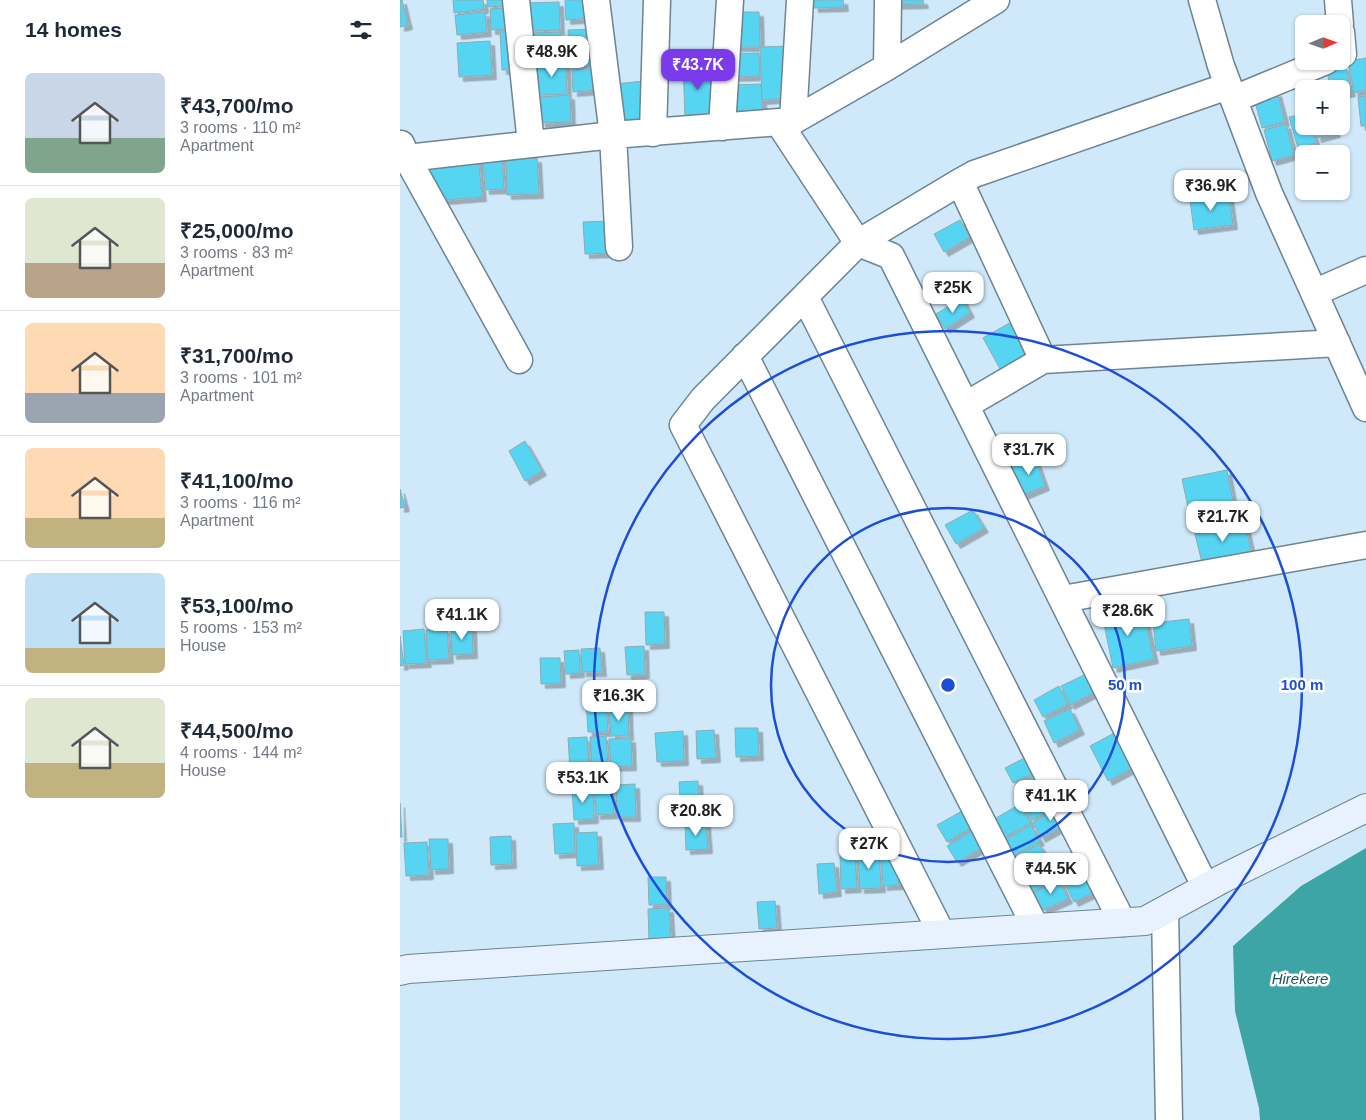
<!DOCTYPE html>
<meta charset="utf-8">
<style>
:root{--surface:#fff;--page:#f6f6f7;--text:#1f2937;--muted:#747a83;--line:#e0e1e3;--accent:#7c3aed}
body{margin:0;font-family:Helvetica,sans-serif;background:var(--page);color:var(--text);height:100vh;display:flex;flex-direction:column;font-size:19px;white-space:nowrap}
*{box-sizing:border-box;margin:0}
p{font-size:16px;color:var(--muted)}
.icon{flex:none;width:28px;height:28px;fill:none;stroke:currentColor;stroke-width:2;stroke-linecap:round;stroke-linejoin:round}
.map{position:relative;flex:1;overflow:hidden}
.panel{display:flex;flex-direction:column;background:var(--surface);width:400px}
.panel>*{flex:none}
.needle{width:32px;rotate:88deg}
.tools{position:absolute;left:895px;top:15px;display:grid;gap:10px}
.tools a{display:grid;place-items:center;width:55px;height:55px;border-radius:8px;background:var(--surface);box-shadow:0 1px 4px #0004;font-size:25px}
.price{position:absolute;translate:-50% -42px;padding:0 11px;border-radius:10px;background:#fff;color:#222;font-size:16px;line-height:32px;filter:drop-shadow(0 1px 2px #0008)}
.price::after{content:'';position:absolute;left:50%;top:30px;width:15px;height:11px;margin-left:-8px;background:inherit;clip-path:polygon(0 0,100% 0,50% 100%)}
.price.on{background:var(--accent);color:#fff}
ul{padding:0;list-style:none}
li{display:flex;align-items:center;gap:15px;height:125px;padding:0 25px}
li+li{border-top:1px solid var(--line)}
li span{display:grid;place-items:center;flex:none;width:140px;height:100px;border-radius:8px;color:#555}
li>.icon{margin-inline-start:auto}
span .icon{width:60px;height:60px;fill:#fffc;stroke-width:1}
li b{font-size:21px}
h2{display:flex;justify-content:space-between;align-items:center;height:60px;padding:0 25px;font-size:21px}
main{display:flex;flex:1;min-height:0}
.map>svg:first-child{display:block}
.water{fill:#3ea5a6}
.building{fill:#57d5f2;stroke:#8cabb4;filter:url(#shadow)}
.lines{fill:none;stroke-linecap:round;stroke-linejoin:round}
.street-casing{stroke:#6c8493;stroke-width:29}
.secondary-casing{stroke:#6c8493;stroke-width:30}
.street{stroke:#fff;stroke-width:26}
.secondary{stroke:#e8f1fe;stroke-width:28}
.ring{fill:none;stroke:#1d4ed8;stroke-width:2.5}
.labels{text-anchor:middle;dominant-baseline:central;stroke-width:5;stroke-linejoin:round;paint-order:stroke}
.water-label{font-size:15px;font-style:italic;fill:#1c5656;stroke:#fff}
.centre{fill:#1d4ed8;stroke:#fff;stroke-width:2.5}
.ring-label{font-size:15px;text-anchor:middle;font-weight:bold;fill:#1d4ed8;stroke:#fff;stroke-width:5;stroke-linejoin:round;paint-order:stroke}
</style>
<main>
<section class="panel">
<h2>14 homes<svg class="icon" aria-label="filters" viewBox="0 0 24 24"><path d="M4 7h16M4 17h16"/><circle cx="9" cy="7" r="2"/><circle cx="15" cy="17" r="2"/></svg></h2>
<ul>
<li><span style="background:linear-gradient(#c9d6e8 65%,#7fa58c 0)"><svg class="icon" aria-label="home" viewBox="0 0 24 24"><path d="M3 11l9-7 9 7M6 9v11h12V9"/></svg></span><div><b>₹43,700/mo</b><p>3 rooms · 110 m²</p><p>Apartment</p></div></li>
<li><span style="background:linear-gradient(#dfe7d0 65%,#b9a48a 0)"><svg class="icon" aria-label="home" viewBox="0 0 24 24"><path d="M3 11l9-7 9 7M6 9v11h12V9"/></svg></span><div><b>₹25,000/mo</b><p>3 rooms · 83 m²</p><p>Apartment</p></div></li>
<li><span style="background:linear-gradient(#ffd9b3 70%,#9aa5b1 0)"><svg class="icon" aria-label="home" viewBox="0 0 24 24"><path d="M3 11l9-7 9 7M6 9v11h12V9"/></svg></span><div><b>₹31,700/mo</b><p>3 rooms · 101 m²</p><p>Apartment</p></div></li>
<li><span style="background:linear-gradient(#ffd9b3 70%,#c2b280 0)"><svg class="icon" aria-label="home" viewBox="0 0 24 24"><path d="M3 11l9-7 9 7M6 9v11h12V9"/></svg></span><div><b>₹41,100/mo</b><p>3 rooms · 116 m²</p><p>Apartment</p></div></li>
<li><span style="background:linear-gradient(#bfe0f5 75%,#c2b280 0)"><svg class="icon" aria-label="home" viewBox="0 0 24 24"><path d="M3 11l9-7 9 7M6 9v11h12V9"/></svg></span><div><b>₹53,100/mo</b><p>5 rooms · 153 m²</p><p>House</p></div></li>
<li><span style="background:linear-gradient(#dfe7d0 65%,#c2b280 0)"><svg class="icon" aria-label="home" viewBox="0 0 24 24"><path d="M3 11l9-7 9 7M6 9v11h12V9"/></svg></span><div><b>₹44,500/mo</b><p>4 rooms · 144 m²</p><p>House</p></div></li>
</ul>
</section>
<div class="map">
<svg width="966" height="1120" viewBox="0 0 966 1120">
<defs>
<filter id="shadow"><feDropShadow dx="4.5" dy="4.5" stdDeviation="0" flood-color="#0004"/></filter>
</defs>
<rect width="100%" height="100%" fill="#cfe9fa"/>
<path class="water" d="M966,848V1120H860L859,1108L835,1011L833,946L901,886Z"/>
<path class="building" d="M0,0H2L8,25L0,27Z
M53,0H83L84,9L54,13Z
M87,0H114L115,5L88,7Z
M165,0H190L192,18L166,20Z
M413,0H443L444,7L414,8Z
M485,0H523L524,4L485,5Z
M159,2L160,30L129,31L128,3Z
M118,7L119,28L91,30L90,9Z
M85,12L87,32L57,35L55,15Z
M333,12H359L360,47H333Z
M195,29L197,65L170,66L168,30Z
M119,31L121,69L102,70L100,32Z
M161,32L162,55L135,56L134,33Z
M90,41L92,75L59,77L57,43Z
M390,46V98L362,100L360,47Z
M359,53L360,76L333,77L332,54Z
M966,58V90L954,93L948,61Z
M166,61L167,94L137,95L136,62Z
M311,63L314,117L285,118L283,64Z
M946,66L951,92L941,94V89H930L927,70Z
M172,69H196L197,90L173,92Z
M244,81L247,121L216,123L214,84Z
M361,84L363,118L333,120L331,85Z
M877,92L885,122L862,128L854,98Z
M170,95L171,122L141,123L140,97Z
M966,96V126H961L958,97Z
M904,114V126H911L916,143L898,148L889,117Z
M886,124L894,155L872,161L864,130Z
M914,126H934L936,133L917,138Z
M78,156L82,197L32,201L29,160Z
M102,156L104,189L85,190L83,157Z
M137,158L139,194L107,195L106,159Z
M829,195L833,225L794,230L790,200Z
M560,220L570,237L544,252L534,234Z
M209,221L210,253L185,254L183,222Z
M562,298L570,313L545,329L536,314Z
M613,321L634,359L604,376L583,338Z
M125,441L142,471L125,481L109,451Z
M635,458L645,486L623,495L612,467Z
M827,470L836,517L792,526L782,479Z
M0,489L5,507L0,508Z
M573,510L584,528L556,544L545,525Z
M844,519L852,555L803,567L794,530Z
M742,606L754,659L713,668L702,614Z
M245,612H264L265,644L246,645Z
M789,619L792,646L756,651L753,623Z
M72,627L73,654L52,655L51,628Z
M24,629L27,663L5,664L3,631Z
M47,629L49,659L28,660L26,630Z
M0,636L4,665L0,666Z
M244,646L245,674L227,675L225,647Z
M200,648L202,672H182L181,649Z
M179,650L180,673L166,674L164,651Z
M140,658H160L161,683L141,684Z
M686,674L695,692L670,705L661,686Z
M659,686L668,704L643,717L634,700Z
M206,698L208,732H188L186,699Z
M228,707L229,736H211L209,709Z
M670,709L680,730L654,743L644,721Z
M335,728H358L359,756L336,757Z
M314,730L316,758L297,759L296,731Z
M283,731L284,761L257,762L255,733Z
M718,731L736,766L708,781L690,746Z
M206,736L208,767L192,769L190,737Z
M187,737L189,769L170,770L168,738Z
M231,738L232,766L211,767L209,739Z
M634,753L642,769L613,783L605,768Z
M643,771L651,787L623,801L615,786Z
M298,781L300,815L281,816L279,782Z
M235,784L236,817H217L216,785Z
M212,787L214,814L196,815L195,788Z
M652,787L661,804L632,820L623,803Z
M172,789H193L194,819L174,820Z
M0,803L2,837H0Z
M620,804L631,823L601,839L591,821Z
M662,807L670,822L641,838L633,822Z
M562,811L572,827L547,842L537,825Z
M174,823L175,853L155,854L153,824Z
M306,823L308,849L286,850L285,824Z
M631,825L640,841L612,857L603,841Z
M572,831L581,848L557,862L547,846Z
M197,832L199,865L177,866L176,833Z
M111,836L112,864L91,865L90,837Z
M29,839H48L49,869L31,870Z
M27,842L29,875L6,876L4,843Z
M639,844L648,860L622,874L613,858Z
M497,851L499,885L483,886L481,852Z
M479,852L481,888L460,889L458,853Z
M455,854L457,888L441,889L440,855Z
M650,862L658,879L633,892L624,875Z
M434,863L437,892L419,894L417,864Z
M690,867L701,889L674,902L663,880Z
M248,877H266L267,905H249Z
M660,881L668,899L643,910L634,892Z
M375,901L377,928L359,929L357,902Z
M269,908L271,940L249,941L248,909Z"/>
<g class="lines">
<g class="street-casing">
<path id="street" d="M116,0L131,144
M196,0L213,135L219,247
M802,0L821,66L869,193L966,408
M938,0L940,24
M941,32L943,54L941,55
M487,67L488,0
M834,99L926,61
M393,121L400,0
M379,123L458,243L491,256L806,888
M322,127L330,0
M253,133L257,0
M1,144L7,158L119,360
M7,158L213,135L393,121L487,67L596,0
M560,182L643,360
M914,293L966,270
M405,297L723,923
M345,356L636,928
M566,405L643,360L937,343
M663,599L966,545
M765,910L769,1120
M542,934L283,425L303,399L458,243L560,182L574,174L828,86"/>
</g>
<g class="secondary-casing">
<path id="secondary" d="M0,971L8,969L745,921L822,879L966,808"/>
</g>
<use href="#street" class="street"/>
<use href="#secondary" class="secondary"/>
</g>
<g class="ring">
<circle cx="548" cy="685" r="177"/>
<circle cx="548" cy="685" r="354"/>
</g>
<g class="labels">
<g class="water-label">
<text x="900" y="978">Hirekere</text>
</g>
</g>
<circle cx="548" cy="685" r="8" class="centre"/>
<g class="ring-label">
<text x="725" y="690">50 m</text>
<text x="902" y="690">100 m</text>
</g>
</svg>
<div class="tools">
<a><svg class="needle" viewBox="-14 -14 28 28"><path d="M0-13l5 13h-10z" fill="#e53935"/><path d="M0 13l5-13h-10z" fill="#747a83"/></svg></a>
<a>+</a>
<a>−</a>
</div>
<b class="price" style="left:152px;top:78px">₹48.9K</b>
<b class="price on" style="left:298px;top:91px">₹43.7K</b>
<b class="price" style="left:811px;top:212px">₹36.9K</b>
<b class="price" style="left:553px;top:314px">₹25K</b>
<b class="price" style="left:629px;top:476px">₹31.7K</b>
<b class="price" style="left:823px;top:543px">₹21.7K</b>
<b class="price" style="left:728px;top:637px">₹28.6K</b>
<b class="price" style="left:62px;top:641px">₹41.1K</b>
<b class="price" style="left:219px;top:722px">₹16.3K</b>
<b class="price" style="left:183px;top:804px">₹53.1K</b>
<b class="price" style="left:651px;top:822px">₹41.1K</b>
<b class="price" style="left:296px;top:837px">₹20.8K</b>
<b class="price" style="left:469px;top:870px">₹27K</b>
<b class="price" style="left:651px;top:895px">₹44.5K</b>
</div>
</main>
